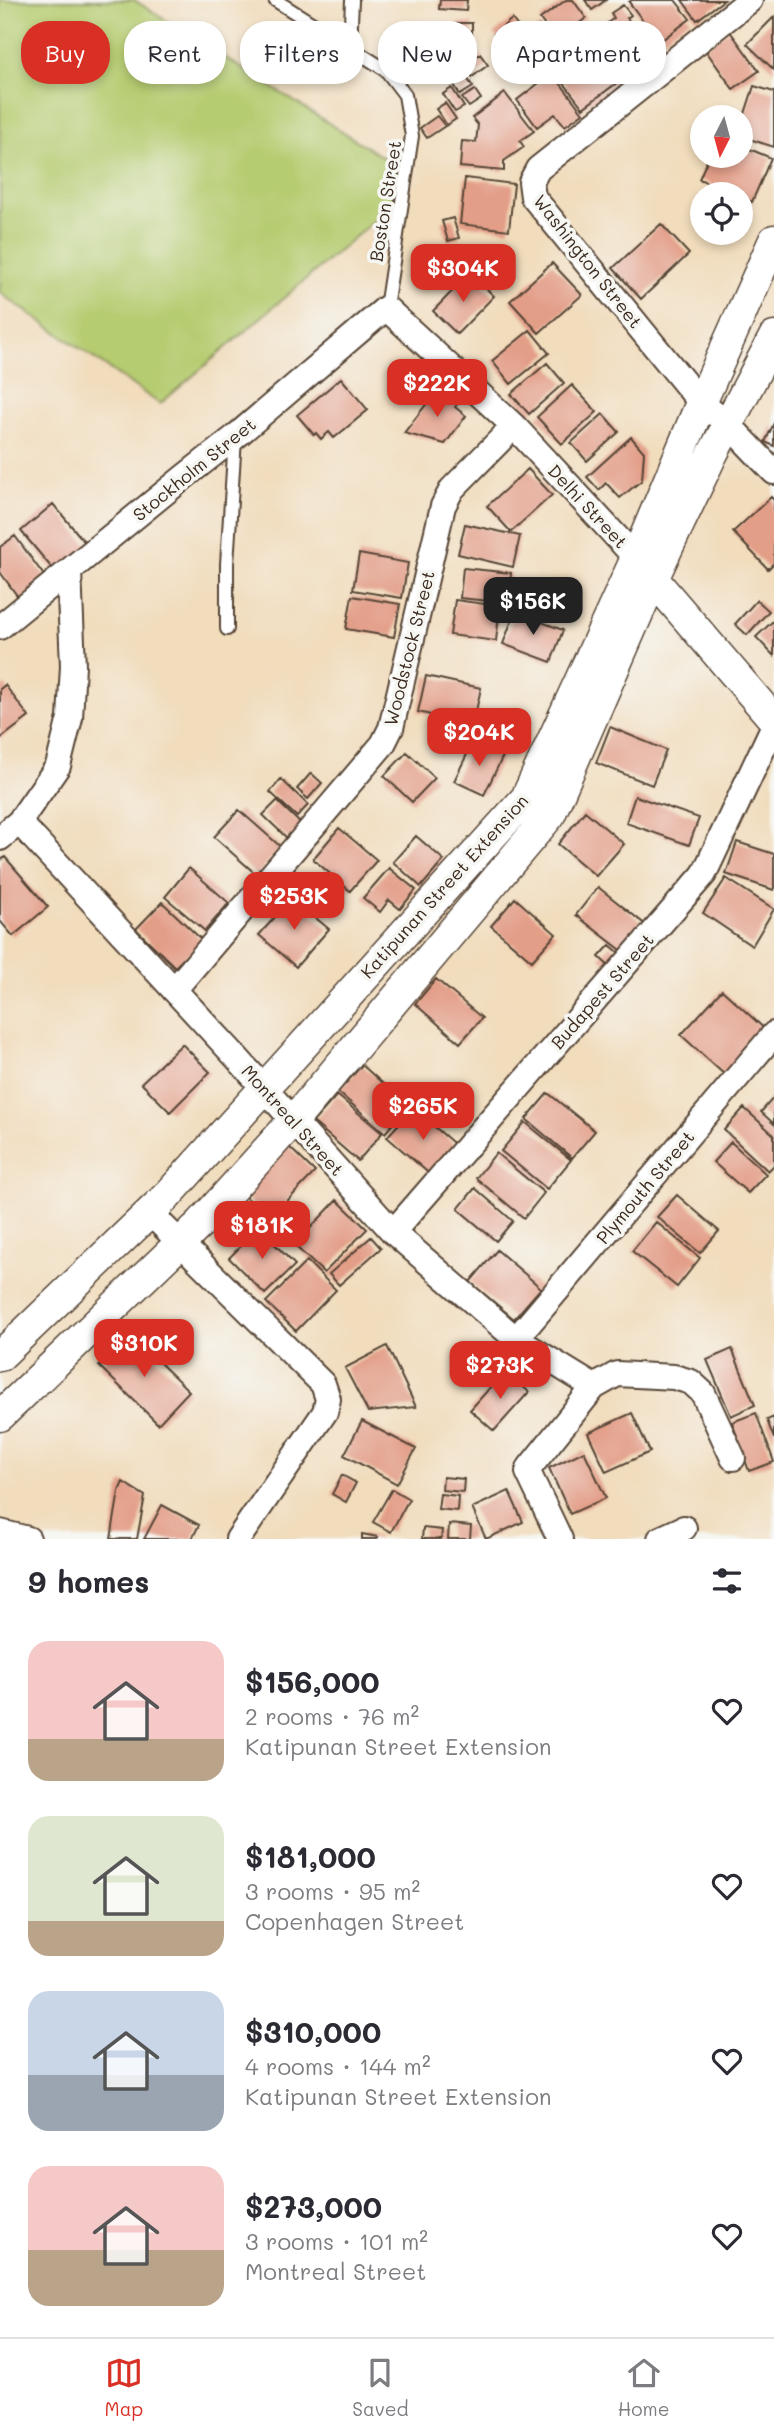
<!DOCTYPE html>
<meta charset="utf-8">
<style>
:root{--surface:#fff;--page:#f2f2f3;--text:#2b2b33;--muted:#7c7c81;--line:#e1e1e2;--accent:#d93025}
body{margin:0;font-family:Mali,sans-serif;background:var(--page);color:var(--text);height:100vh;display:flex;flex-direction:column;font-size:26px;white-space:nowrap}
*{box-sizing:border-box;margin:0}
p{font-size:23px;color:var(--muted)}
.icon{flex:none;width:38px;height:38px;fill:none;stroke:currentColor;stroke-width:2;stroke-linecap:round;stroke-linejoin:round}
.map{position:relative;height:1539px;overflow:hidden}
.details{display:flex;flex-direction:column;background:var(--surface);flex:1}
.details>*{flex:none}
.hud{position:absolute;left:21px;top:21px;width:733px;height:63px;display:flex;gap:14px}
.needle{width:46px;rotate:186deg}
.controls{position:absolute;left:690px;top:105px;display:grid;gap:14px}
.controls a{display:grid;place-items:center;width:63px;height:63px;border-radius:50%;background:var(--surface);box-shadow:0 4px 10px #0003;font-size:35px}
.price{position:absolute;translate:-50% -60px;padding:0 16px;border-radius:14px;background:var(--accent);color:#fff;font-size:23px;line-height:46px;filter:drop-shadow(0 2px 4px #0008)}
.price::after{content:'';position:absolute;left:50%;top:42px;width:21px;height:16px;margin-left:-10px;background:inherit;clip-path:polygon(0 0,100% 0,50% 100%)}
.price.on{background:#222;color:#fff}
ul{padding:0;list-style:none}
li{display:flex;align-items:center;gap:21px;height:175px;padding:0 28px}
li span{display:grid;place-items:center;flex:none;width:196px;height:140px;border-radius:21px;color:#555}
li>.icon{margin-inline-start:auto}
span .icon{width:84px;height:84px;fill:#fffc;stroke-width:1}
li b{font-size:30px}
h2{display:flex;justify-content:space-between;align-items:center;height:84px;padding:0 28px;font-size:30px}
.tag{padding:0 24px;border-radius:28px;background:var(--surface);box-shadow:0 4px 10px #0003;font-size:24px;line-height:63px}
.tag.on{background:var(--accent);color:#fff}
.dock{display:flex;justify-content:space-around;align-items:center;height:98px;border-top:2px solid var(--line);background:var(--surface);font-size:19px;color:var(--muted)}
.dock a{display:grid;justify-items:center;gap:4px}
.dock .on{color:var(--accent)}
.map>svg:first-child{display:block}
.green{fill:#b6cc71;stroke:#787b48;stroke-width:2}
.building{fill:#e39e88}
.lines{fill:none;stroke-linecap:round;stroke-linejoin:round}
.service-casing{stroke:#564536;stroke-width:16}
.minor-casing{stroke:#564536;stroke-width:28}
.tertiary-casing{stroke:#564536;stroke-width:33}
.service{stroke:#fff;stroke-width:12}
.minor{stroke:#fff;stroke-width:24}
.tertiary{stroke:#fff;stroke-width:30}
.labels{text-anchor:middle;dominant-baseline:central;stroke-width:7;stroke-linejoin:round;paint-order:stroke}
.street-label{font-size:18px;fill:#3b2a1e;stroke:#f6f6f2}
</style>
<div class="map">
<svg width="774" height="1539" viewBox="0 0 774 1539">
<rect width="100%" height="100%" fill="#f6f6f2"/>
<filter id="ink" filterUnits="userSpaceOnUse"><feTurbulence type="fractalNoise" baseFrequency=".0143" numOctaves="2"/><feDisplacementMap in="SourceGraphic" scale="14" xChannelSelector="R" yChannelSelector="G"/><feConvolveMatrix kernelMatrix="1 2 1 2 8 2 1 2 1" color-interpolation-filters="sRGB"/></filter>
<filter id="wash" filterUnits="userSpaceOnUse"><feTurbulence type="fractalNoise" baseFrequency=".00686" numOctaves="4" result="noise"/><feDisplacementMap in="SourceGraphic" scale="28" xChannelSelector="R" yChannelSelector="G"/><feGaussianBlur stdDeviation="1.57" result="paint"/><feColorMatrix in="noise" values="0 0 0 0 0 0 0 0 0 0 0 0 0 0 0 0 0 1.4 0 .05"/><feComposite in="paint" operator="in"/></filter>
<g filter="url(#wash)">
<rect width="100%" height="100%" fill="#f1dcbc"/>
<path class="green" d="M0,0H134L398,167L389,208L160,404L0,293Z"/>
<g id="blocks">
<path class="building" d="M440,0H467L466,11L439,9Z
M566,0H573L586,18L556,41L540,19Z
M585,0H606L592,10Z
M632,0H675L690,19L659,42L629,2Z
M682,0H724L697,20Z
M623,5L631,15L627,18L645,42L635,50L643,59L620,76L590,36L614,18L611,13Z
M774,17V70L747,44Z
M512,19L523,33L506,47L494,34Z
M456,23H472V46L455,45Z
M539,26L552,43L539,53L526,36Z
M729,30L759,71L733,89L704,48Z
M583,35L618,82L583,108L547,61Z
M525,43L535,57L514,72L504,58Z
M480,54L488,65L472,77L464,65Z
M544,62L583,113L565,126L555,114L537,127L517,100L539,83L531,72Z
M465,75L473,87L460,95L453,83Z
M754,86L774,92V147L740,136V129Z
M452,88L464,107L455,112L443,94Z
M475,90L481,99L469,107L462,98Z
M505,93L534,131L520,141L524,147L504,161V171L460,167L462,141L476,142L478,125L472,118Z
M445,103L456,119L447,125L436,109Z
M437,116L445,126L427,138L420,128Z
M740,145L771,158L752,202L740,197V194H734L699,179L709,156H740Z
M465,178L514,184L509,230L460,224Z
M453,218L459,238L448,241L442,221Z
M661,224L689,254L641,299L613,268Z
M552,263L582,295L539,333L510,301Z
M470,273L494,296L457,334L433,311Z
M530,330L549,353L511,384L492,361Z
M547,363L564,383L529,414L511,394Z
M341,378L368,410L334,438L329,432L321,439L316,433L314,435L297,415Z
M572,385L597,412L562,444L537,417Z
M439,388L458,403L455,407L466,416L445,444L404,433Z
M603,414L619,432L587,461L571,443Z
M774,423V446L765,442Z
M631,437L644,452L642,480L620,498L606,483L599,490L587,477Z
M528,469L552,495L511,532L487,506Z
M771,497L774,500V563L768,569L733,532Z
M53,504L88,546L56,573L21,531Z
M465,524L520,536L513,567L458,554Z
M15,536L48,581L21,601L0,572V547Z
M359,554L408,563L402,598L353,590Z
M463,568L511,573L508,603L460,598Z
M352,596L400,604L394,637L346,629Z
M455,600L500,606L496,641L450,635Z
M757,600L769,611L747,635L735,624Z
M515,612L563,630L551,662L503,644Z
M774,620V656L756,637Z
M426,676L481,688L473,725L418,712Z
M5,685L29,717L0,739V689Z
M610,727L666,750L652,785L596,763Z
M473,742L503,756L484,795L454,781Z
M407,752L435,778L412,802L384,776Z
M311,773L322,783L308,799L297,789Z
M281,779L308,805L297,817L270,792Z
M635,796L699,818L689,845L626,823Z
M277,801L303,826L289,840L263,815Z
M239,810L281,847L257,875L214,837Z
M585,811L624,844L596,876L558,844Z
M339,828L377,860L350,891L313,859Z
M416,836L444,860L421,887L393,862Z
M737,842L774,854V890L726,874Z
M5,857L48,907L13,936L0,921V861Z
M189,868L229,903L205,931L165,897Z
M389,868L416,890L400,909L389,900L380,912L363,898Z
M726,878L774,909L752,946L703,913Z
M598,887L647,926L625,953L576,915Z
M292,898L329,929L296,967L259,935Z
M515,898L556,934L532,961L491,926Z
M162,902L202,940L175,967L136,929Z
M610,945L624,957L613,970L599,957Z
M436,979L482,1018L460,1043L415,1004Z
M722,990L767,1031L726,1076L681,1035Z
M182,1044L210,1072L170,1112L141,1083Z
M362,1065L408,1106L385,1133L338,1092Z
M548,1093L595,1131L572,1158L526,1119Z
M337,1095L382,1133L358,1161L313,1122Z
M774,1097V1124L761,1112Z
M413,1108L459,1148L433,1177L387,1137Z
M744,1108L774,1135V1165L768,1171L724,1130Z
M525,1122L571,1160L547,1189L501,1151Z
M731,1142L766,1174L748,1193L713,1162Z
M285,1143L315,1172L269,1220L239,1190Z
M496,1153L544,1193L524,1218L476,1178Z
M475,1188L513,1221L496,1241L458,1209Z
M677,1195L719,1231L700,1253L657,1217Z
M337,1200L367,1229L324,1273L294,1245Z
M656,1222L700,1258L677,1287L632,1251Z
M259,1228L295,1265L265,1294L229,1258Z
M371,1237L381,1248L339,1285L329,1274Z
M497,1250L541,1288L514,1319L470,1282Z
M307,1261L336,1290L296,1331L266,1302Z
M130,1334L189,1391L158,1424L99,1366Z
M387,1346L416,1407L368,1412L345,1368Z
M732,1349L755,1405L731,1416L707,1360Z
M505,1371L529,1392L494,1431L470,1410Z
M632,1413L650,1452L606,1472L588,1433Z
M756,1413L774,1462L749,1471L732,1422Z
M774,1417V1439L767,1420Z
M362,1421L416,1449L397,1484L344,1455Z
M584,1451L606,1498L570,1514L549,1468Z
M342,1475L356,1483L346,1502L332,1494Z
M443,1477L464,1479L463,1492L442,1490Z
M123,1482L145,1496L137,1539H111L119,1491Z
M392,1489L409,1499L391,1532L373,1522Z
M509,1491L523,1522L486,1539L472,1508Z
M440,1494L458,1496L457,1511L438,1509Z
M162,1505L199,1525L192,1539H144Z
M449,1524L471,1526L470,1539H448Z
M423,1528L442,1530L441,1539H422Z
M362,1534L378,1537L377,1539H362Z"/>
</g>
</g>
<g filter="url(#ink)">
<use href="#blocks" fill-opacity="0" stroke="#564536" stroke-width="2"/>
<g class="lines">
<g class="service-casing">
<path id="service" d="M275,0L386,70L405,95L412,136L386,308
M350,46L352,0
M227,629V564L235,438"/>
</g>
<g class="minor-casing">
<path id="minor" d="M750,0L538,169L531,182L533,197L701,403L728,424L774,472
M0,627L184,477L235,437L386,308L514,426L636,558
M19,822L237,1058L393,1232L516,1339L594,1387
M0,838L19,822L58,766L70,718L73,666L69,571
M174,990L383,744L391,728L443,506L452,489L514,426
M150,1213L323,1384L328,1399L325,1412L238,1539
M393,1232L704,874L774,725
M516,1339L774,1034
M0,1532L28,1539
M560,1539L528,1472L530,1467L594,1387L617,1374L674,1377L691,1382L703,1393L733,1458
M660,1539L684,1528"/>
</g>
<g class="tertiary-casing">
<path id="tertiary" d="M642,566L774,720
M0,1356L168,1195L526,798L636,558L701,403L774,240
M0,1416L200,1224L293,1121L550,815L653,579L713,453L774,337"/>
</g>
<use href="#service" class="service"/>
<use href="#minor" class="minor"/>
<use href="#tertiary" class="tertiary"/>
</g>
</g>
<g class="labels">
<g class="street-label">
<text transform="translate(385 201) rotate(-81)">Boston Street</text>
<text transform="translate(588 261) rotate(52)">Washington Street</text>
<text transform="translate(194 469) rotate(-39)">Stockholm Street</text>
<text transform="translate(588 506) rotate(47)">Delhi Street</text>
<text transform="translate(409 648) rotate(-76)">Woodstock Street</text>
<text transform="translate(444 886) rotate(-48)">Katipunan Street Extension</text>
<text transform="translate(602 991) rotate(-49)">Budapest Street</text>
<text transform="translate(293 1120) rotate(48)">Montreal Street</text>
<text transform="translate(645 1187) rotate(-50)">Plymouth Street</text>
</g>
</g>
</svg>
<div class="controls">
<a><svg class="needle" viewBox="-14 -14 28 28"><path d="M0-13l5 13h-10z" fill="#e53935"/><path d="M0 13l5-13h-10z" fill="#7c7c81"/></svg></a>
<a><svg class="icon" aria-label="locate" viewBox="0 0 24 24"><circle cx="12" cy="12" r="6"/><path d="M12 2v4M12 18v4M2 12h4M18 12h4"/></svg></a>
</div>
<b class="price" style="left:463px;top:304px">$304K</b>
<b class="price" style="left:437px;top:419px">$222K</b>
<b class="price on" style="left:533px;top:637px">$156K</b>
<b class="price" style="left:479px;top:768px">$204K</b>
<b class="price" style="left:294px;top:932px">$253K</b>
<b class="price" style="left:423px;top:1142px">$265K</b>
<b class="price" style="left:262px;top:1261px">$181K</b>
<b class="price" style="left:144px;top:1379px">$310K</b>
<b class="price" style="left:500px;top:1401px">$273K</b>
<div class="hud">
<a class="tag on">Buy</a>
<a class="tag">Rent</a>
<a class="tag">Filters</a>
<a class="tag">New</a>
<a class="tag">Apartment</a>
</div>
</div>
<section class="details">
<h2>9 homes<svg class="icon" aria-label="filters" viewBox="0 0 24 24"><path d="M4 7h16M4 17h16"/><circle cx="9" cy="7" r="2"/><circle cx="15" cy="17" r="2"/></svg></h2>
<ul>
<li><span style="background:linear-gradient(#f6c9c9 70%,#b9a48a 0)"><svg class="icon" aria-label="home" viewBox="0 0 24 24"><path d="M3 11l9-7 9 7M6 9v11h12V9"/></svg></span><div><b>$156,000</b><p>2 rooms · 76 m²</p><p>Katipunan Street Extension</p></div><svg class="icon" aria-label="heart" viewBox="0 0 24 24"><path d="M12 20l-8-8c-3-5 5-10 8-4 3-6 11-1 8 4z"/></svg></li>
<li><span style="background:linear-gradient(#dfe7d0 75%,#b9a48a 0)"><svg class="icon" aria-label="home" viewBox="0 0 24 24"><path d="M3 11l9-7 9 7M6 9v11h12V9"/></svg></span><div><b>$181,000</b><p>3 rooms · 95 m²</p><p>Copenhagen Street</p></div><svg class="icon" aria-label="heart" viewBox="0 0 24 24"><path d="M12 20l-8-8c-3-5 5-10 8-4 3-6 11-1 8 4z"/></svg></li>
<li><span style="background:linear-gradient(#c9d6e8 60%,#9aa5b1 0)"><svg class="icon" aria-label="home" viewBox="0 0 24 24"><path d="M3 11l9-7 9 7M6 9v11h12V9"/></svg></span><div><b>$310,000</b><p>4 rooms · 144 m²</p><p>Katipunan Street Extension</p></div><svg class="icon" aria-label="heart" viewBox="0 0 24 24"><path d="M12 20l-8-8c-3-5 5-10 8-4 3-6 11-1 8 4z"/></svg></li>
<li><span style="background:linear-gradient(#f6c9c9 60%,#b9a48a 0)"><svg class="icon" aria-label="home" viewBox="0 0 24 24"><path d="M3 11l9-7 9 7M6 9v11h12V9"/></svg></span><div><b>$273,000</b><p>3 rooms · 101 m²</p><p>Montreal Street</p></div><svg class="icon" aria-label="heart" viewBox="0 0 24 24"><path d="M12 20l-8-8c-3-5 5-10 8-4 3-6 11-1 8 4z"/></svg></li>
</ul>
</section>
<nav class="dock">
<a class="on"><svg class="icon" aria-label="map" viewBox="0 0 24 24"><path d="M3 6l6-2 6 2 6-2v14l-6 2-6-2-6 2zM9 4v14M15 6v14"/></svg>Map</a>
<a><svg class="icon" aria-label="saved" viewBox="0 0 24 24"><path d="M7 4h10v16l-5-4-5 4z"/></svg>Saved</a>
<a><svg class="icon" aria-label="home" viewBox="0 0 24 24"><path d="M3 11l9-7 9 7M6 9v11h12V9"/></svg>Home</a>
</nav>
